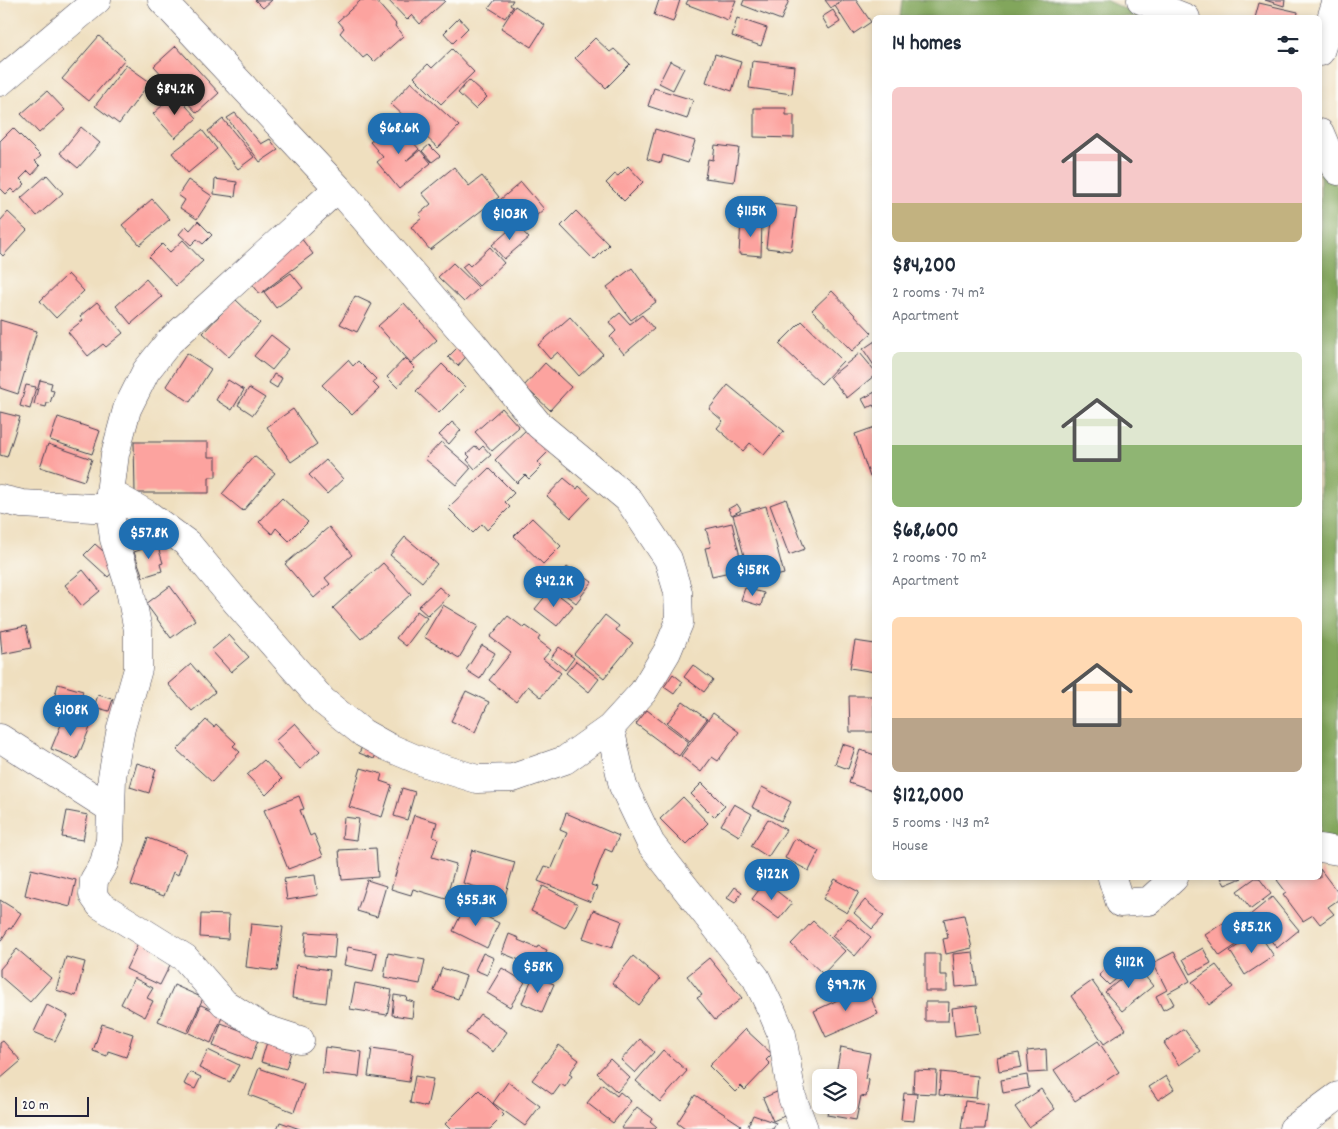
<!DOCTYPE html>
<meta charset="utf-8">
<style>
:root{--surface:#fff;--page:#f6f6f7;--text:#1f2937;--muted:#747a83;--accent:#1f6fb2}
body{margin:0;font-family:Dekko,sans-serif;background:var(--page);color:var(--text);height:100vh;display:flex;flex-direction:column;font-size:19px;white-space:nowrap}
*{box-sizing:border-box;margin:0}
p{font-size:16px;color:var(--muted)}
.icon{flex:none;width:28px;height:28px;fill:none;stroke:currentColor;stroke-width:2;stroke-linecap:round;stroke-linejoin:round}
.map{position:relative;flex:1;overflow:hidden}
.side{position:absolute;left:872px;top:15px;width:450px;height:865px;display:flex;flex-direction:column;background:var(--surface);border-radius:8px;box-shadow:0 2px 8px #0003}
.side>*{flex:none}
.buttons{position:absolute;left:812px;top:1069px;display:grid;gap:10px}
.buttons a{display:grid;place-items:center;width:45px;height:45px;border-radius:8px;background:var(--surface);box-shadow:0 2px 8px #0003;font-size:25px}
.scale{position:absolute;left:15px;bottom:12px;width:74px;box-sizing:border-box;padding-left:5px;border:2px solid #22223b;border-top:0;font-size:14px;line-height:18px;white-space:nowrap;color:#22223b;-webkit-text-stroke:4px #fdfcf7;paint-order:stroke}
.price{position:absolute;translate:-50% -42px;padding:0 11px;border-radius:18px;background:var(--accent);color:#fff;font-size:16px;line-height:32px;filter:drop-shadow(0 1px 2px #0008)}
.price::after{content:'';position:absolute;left:50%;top:30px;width:15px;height:11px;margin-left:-8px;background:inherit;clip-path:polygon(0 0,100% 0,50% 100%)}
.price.current{background:#222;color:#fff}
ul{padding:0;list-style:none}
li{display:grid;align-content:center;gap:10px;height:265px;padding:0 20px}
li span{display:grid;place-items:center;height:155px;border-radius:8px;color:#555}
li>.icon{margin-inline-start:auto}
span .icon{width:90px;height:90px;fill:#fffc;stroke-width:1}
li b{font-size:21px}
h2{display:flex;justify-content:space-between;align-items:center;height:60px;padding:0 20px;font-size:21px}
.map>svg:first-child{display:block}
.forest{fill:#82a65c;stroke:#52644c}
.building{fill:#fca39f}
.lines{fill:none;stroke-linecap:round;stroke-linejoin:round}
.minor-casing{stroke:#413e4f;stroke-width:29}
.minor{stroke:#fff;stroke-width:28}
</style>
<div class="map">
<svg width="1338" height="1129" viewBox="0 0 1338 1129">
<rect width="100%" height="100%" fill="#fdfcf7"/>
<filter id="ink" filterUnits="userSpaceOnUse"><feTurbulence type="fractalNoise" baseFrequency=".02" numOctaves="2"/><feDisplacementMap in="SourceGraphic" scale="10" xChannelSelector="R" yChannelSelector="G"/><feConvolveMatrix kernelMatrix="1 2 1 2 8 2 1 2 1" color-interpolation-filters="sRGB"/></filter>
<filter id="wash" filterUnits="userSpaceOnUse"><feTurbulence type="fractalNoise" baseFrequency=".0096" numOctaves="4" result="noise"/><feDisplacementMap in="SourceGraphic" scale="20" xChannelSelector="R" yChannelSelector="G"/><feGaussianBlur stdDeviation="1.12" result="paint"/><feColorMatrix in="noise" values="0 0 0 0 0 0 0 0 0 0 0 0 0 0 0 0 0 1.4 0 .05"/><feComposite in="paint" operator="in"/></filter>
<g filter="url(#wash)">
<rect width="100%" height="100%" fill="#efdfbf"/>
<path class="forest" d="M903,0H1105L1142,17H901Z
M1320,167L1338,187V839L1320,837Z"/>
<g id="blocks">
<path class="building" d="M255,0H272L263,8Z
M361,0H371L375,3L377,2L396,24L395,26L403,36L374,62L367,55L363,58L340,33L344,28L338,21Z
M388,0H444L445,1L420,24L412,15L407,20Z
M495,0H513L510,5L513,7L505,18L489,8Z
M659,0H680L673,22L654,15Z
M688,0H736L728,20L686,4Z
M744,0H789L781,20L742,5Z
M825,0H842L831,8Z
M844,0H856L871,22L853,34L835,6Z
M1265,0H1285L1284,6Z
M1259,3L1298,12L1297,18H1255Z
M515,6L545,25L531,47L501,28Z
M833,10L840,22L829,29L822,17Z
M459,18L468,28L453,43L444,33Z
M737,18L767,28L761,46L732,36Z
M99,36L125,59L89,101L62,79Z
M595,38L610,52L614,49L630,64L606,88L575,58Z
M176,46L219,93L197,113L154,66Z
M452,49L474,72L441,104L414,77L428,64L432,68Z
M715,54L741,62L732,91L706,82Z
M670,61L684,68L673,90L659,83Z
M752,61L795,66L792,94L749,88Z
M126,65L150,82L119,124L95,106Z
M469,80L487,97L475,109L458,93Z
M411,82L459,126L438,148L391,104Z
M654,88L693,100L687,119L648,106Z
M47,91L65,110L39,133L21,114Z
M175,94L197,118L175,138L153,114Z
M754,108H786V115H794V138L754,137Z
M235,113L261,144L270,139L278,150L260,162L227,118Z
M223,119L254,157L238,169L208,131Z
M395,121L419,149L406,161L420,150L431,163L399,189L377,162L383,157L370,142Z
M81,127L100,143L78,168L60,153Z
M13,128L41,156L35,161L40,166L32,175L28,171L20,179L25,184L15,193L11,189L6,194L0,188V141Z
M655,129L695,141L688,163L663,155L661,163L647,159Z
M202,130L217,149L188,173L172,153Z
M429,145L440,156L432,162L422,151Z
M715,145L739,148L734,182L705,178L708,159L713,160Z
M628,166L643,182L624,201L606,183L615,174L618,176Z
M454,167L469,186L482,176L499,197L430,250L411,227L422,218L419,214L431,204L422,193Z
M47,175L63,193L37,216L21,198Z
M215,179L237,182L235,197L214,194Z
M188,180L212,196L197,219L180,208L185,200L178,195Z
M521,182L544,209L523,227L500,200Z
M152,199L170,219L140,245L122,225Z
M771,204L797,207L791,251L766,248Z
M576,211L609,245L594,260L561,226Z
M8,212L27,230L3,256L0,253V221Z
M741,220L762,222L761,256L739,254Z
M198,221L212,235L203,244L197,239L191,245L179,234L186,226L190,230Z
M516,224L529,238L504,259L492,245Z
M298,234L313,254L260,294L245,275Z
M183,240L203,261L176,286L149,257L162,244L170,252Z
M490,247L504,263L479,286L462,267L467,263L470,266Z
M453,263L479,288L464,302L438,277Z
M632,268L656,302L631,320L607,287Z
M291,273L303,288L276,308L264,292Z
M68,274L84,291L56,318L40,301Z
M146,279L162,297L131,324L116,306Z
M832,291L872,333L852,351L812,310Z
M355,296L372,304L357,332L340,324Z
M235,299L260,323L229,357L203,333Z
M97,302L123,333L106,347L103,344L88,356L68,332L83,320L80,316Z
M404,303L437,340L411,363L378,326Z
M620,313L630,324L642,315L654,329L624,354L610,337L616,331L609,322Z
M570,317L603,354L579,376L558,352L550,359L538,345Z
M0,320L37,331L18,394L0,388Z
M802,321L843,361L821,384L779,344Z
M271,335L289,349L272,370L254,356Z
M875,341V367L863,349Z
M460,345L469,353L458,366L448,357Z
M187,353L211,369L190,402L166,386Z
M860,353L875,371V375L847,398L830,377Z
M405,358L415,368L397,387L387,377Z
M348,360L353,366L358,361L376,379L373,383L379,389L352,415L322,385Z
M545,363L571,387L550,410L524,386Z
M442,364L465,387L439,413L416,391Z
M274,374L282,378L277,388L269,383Z
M40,380L52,383L50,390L54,391L50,403H47L46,407L34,404Z
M228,380L244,390L232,410L216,400Z
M26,385L36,387L30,409L20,406Z
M728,385L784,431L764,455L750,443L743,451L717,428L723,421L709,409Z
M249,388L265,398L253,415L238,405Z
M875,392V408L873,405L867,408L862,399Z
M502,408L519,427L492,451L475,432Z
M293,409L317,444L291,462L267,427Z
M0,412L20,417L7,457L0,455Z
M58,417L100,431L92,454L50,440Z
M452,422L461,430L449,444L439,435Z
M529,427L551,449L538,462L542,466L529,479L525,475L517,483L495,460Z
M875,427V475L870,477L855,434Z
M134,442H208V457H216V477H209V493H135Z
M441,442L471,468L456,485L425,459Z
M48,444L92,459L84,481L40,467Z
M476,446L479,450L483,446L491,455L475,469L467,460L470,457L467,454Z
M254,456L275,473L243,511L222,494Z
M326,460L343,479L327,494L309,475Z
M489,468L514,493L505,502L510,507L487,530L482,524L473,533L448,508Z
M564,478L577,489L579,486L591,497L571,518L547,496Z
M282,498L308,522L289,541L276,528L272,534L259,522Z
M786,499L805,549L789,555L770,505Z
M737,504L741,510L732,515L728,509Z
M766,506L784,574L751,582L733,515Z
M532,518L561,546L543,564L514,536Z
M732,523L743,569L712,576L705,548L711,547L706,529Z
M329,527L352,555L325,578L330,584L314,598L285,564Z
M405,537L437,564L422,582L390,555Z
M95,544L119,565L108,577L84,555Z
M157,544L163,563L160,564L162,571L143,577L134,552Z
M383,563L411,594L361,639L333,608Z
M567,567L579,576L581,574L592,582L576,603L553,585Z
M83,570L100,591L82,606L65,585Z
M170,586L195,620L171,638L146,604Z
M439,587L449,596L428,616L418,607Z
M745,588L764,593L761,606L741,600Z
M551,589L573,606L557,626L535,609Z
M443,605L478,626L459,658L424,637Z
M417,611L427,618L406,646L396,638Z
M605,615L619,626L616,630L633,643L604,678L574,654Z
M508,616L524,628L526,626L540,636L538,640L551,650L543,659L561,673L541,697L528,686L516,702L489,680L511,653L490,637Z
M26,626L31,648L2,654L0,631Z
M229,635L249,657L231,672L211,650Z
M855,641L875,644V672L850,668Z
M482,645L495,653L480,679L466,670Z
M559,647L574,658L565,670L551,658Z
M576,661L599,679L589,692L566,673Z
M191,664L215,692L192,711L168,684Z
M693,665L713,680L704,692L684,677Z
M673,674L683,682L674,694L664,687Z
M58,684L83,691L78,710L53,702Z
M466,691L489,702L475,732L451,721Z
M98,695L113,699L109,711L94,707Z
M849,696H874V732H850Z
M683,702L707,719L690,741L667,723Z
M647,710L689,742L679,756L636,724Z
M713,713L739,732L718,761L712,757L701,772L681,756Z
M65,715L91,725L77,759L51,749Z
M206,720L214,727L216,724L236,743L233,746L240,752L212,782L177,750Z
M295,723L320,751L300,769L275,741Z
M842,744L855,748L848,769L835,764Z
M363,745L377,752L374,759L359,753Z
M860,750L875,755V792L849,783Z
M264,760L282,779L266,795L247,775Z
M137,763L156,769L149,793L130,787Z
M361,768L382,774L380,781L392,785L382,817L349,807Z
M702,783L725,806L714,817L691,794Z
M762,787L791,802L781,821L752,807Z
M402,788L415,792L407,820L394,816Z
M299,796L304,809L300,810L310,836L314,834L323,856L288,869L264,810Z
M683,797L708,823L686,845L660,819Z
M734,804L752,814L739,836L721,825Z
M67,811L88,815L83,840L62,837Z
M566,813L619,836L612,852L605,849L591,885L597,887L591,902L538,881L545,866L552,868L567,833L560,830Z
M414,815L437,822L433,837L438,839L432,857L456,864L446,899L413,889L411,895L391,889Z
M344,817L359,819L356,840L342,838Z
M768,819L786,830L768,857L751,846Z
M148,838L186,852L178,875L173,872L164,896L131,885Z
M795,838L819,851L809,871L785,858Z
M376,848L378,877L342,880L339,850Z
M472,850L515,862L505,896L463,883Z
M31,869L76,880L70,907L25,895Z
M1320,869L1338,893V900L1328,907L1334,914L1320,924L1313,915L1303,921L1283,894L1286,892L1277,880L1281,878H1320Z
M315,875L318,895L287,900L284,879Z
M1221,878H1242L1225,885Z
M1255,878H1259L1271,894L1251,909L1237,891Z
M835,879L859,892L847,913L823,899Z
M367,880L386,886L377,917L357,911Z
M765,882L792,903L779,919L752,899Z
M543,886L578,904L565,928L531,911Z
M735,887L742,892L735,903L727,898Z
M1272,897L1299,930L1277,948L1250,915Z
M0,900L21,913L11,929L9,928L0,942Z
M865,900L884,916L872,929L854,913Z
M465,906L499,923L487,948L453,931Z
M593,910L622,921L612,948L583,938Z
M201,914L229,915L228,939L200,937Z
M1237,914L1251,935L1220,956L1205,935Z
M964,915L972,948L946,954L943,939L948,938L944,919Z
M848,918L871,937L855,956L832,936Z
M813,921L845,951L823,974L791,944Z
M251,924L283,927L277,971L246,967Z
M306,932L336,934L334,958L304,955Z
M1258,932L1274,956L1245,975L1230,951Z
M509,934L519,938L518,940L537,948L538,946L547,950L539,968L502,953Z
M140,940L155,947L152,954L171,963L160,985L126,969Z
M348,947L377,953L373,971L344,965Z
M1203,948L1211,963L1191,974L1183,959Z
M17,949L51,978L30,1002L0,976V969Z
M973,952L977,985L956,987L953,954Z
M1174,952L1190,981L1168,993L1174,1004L1163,1010L1156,996L1167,990L1153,963Z
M388,953L425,960L420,984L384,977Z
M483,953L494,958L487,975L475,970Z
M925,954H940V975H947V991H925Z
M633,956L660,979L639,1005L612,983Z
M66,957L85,962L76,996L56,990Z
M1121,957L1127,970L1109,985L1099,975Z
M709,958L742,998L715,1020L697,998L702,995L687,976Z
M296,965L330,970L326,1003L292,998Z
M1216,965L1233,987L1209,1005L1192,982Z
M1137,966L1153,986L1122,1011L1105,992Z
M442,968L466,976L458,999L434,991Z
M502,968L525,982L510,1007L487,993Z
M533,976L554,984L542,1012L522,1003Z
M134,978L153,988L147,998L153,1001L145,1017L121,1004Z
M1092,981L1126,1029L1104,1044L1071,996Z
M355,983L392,990L387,1015L350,1009Z
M174,985L203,998L187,1033L158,1021Z
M866,987L878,1014L826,1037L814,1011Z
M394,995L407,997L406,1000L414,1002L412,1018L392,1015Z
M925,1002H949L948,1021H925Z
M47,1005L68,1016L55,1041L34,1032Z
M201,1005L223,1015L211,1043L189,1033Z
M977,1005L980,1033L955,1036L952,1008Z
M480,1014L507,1032L493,1052L466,1033Z
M221,1023L259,1037L251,1060L213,1046Z
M102,1024L133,1034L126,1057L108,1051L107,1056L93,1051Z
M745,1029L772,1054L766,1060L770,1064L745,1090L741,1086L735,1092L709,1066Z
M1184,1029L1200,1051L1179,1065L1164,1043Z
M640,1039L654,1052L635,1073L621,1060Z
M3,1041L21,1061L0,1079V1043Z
M1098,1041L1119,1072L1075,1101L1054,1070Z
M267,1042L292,1049L286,1069L261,1062Z
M559,1045L579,1060L569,1074L572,1076L565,1087L561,1084L553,1095L532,1080Z
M325,1047L362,1052L359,1077L322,1073Z
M841,1047L870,1053L865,1079L869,1080L866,1097L861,1096L856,1120L827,1115L829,1105H849V1078H835Z
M372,1048L413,1054L409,1082L368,1076Z
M1046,1049L1047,1072L1029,1073L1027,1051Z
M208,1050L239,1065L230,1082L199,1068Z
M663,1050L687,1071L660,1102L636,1081Z
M1019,1053L1022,1067L999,1071L997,1057Z
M610,1059L630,1078L617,1092L597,1073Z
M259,1068L304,1084L294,1112L249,1095Z
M914,1070L937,1071L936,1094L913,1093Z
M190,1072L201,1077L195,1089L184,1084Z
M941,1072L978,1076L976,1098L939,1095Z
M1027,1075L1029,1088L1003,1093L1001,1080Z
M415,1076L433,1079L427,1107L410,1103Z
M1166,1076L1174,1089L1158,1100L1149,1087Z
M508,1082L540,1106L525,1126L493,1103Z
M602,1084L617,1096L620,1092L631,1101L613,1123L587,1103Z
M1041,1089L1055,1109L1029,1127L1015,1107Z
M479,1090L504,1115L490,1129H450L445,1124Z
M779,1091L789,1114L773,1121L763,1098Z
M904,1093L917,1094L914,1121L901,1120Z
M695,1095L741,1125L738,1129H685L677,1123Z
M965,1101L988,1104L985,1129H961Z
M637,1107L652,1118L650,1121L657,1127L655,1129H623L621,1128Z
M753,1115L776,1123L773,1129H755L748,1126Z
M280,1122L300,1129H277Z"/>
</g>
</g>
<g filter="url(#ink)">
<use href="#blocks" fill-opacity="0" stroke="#413e4f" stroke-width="1"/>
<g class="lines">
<g class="minor-casing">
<path id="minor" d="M1141,0L1186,18
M1320,52L1337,0
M0,82L97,0
M1320,133L1334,166L1338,171
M110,493L147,514L188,544L237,603L323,701L363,733L388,747L428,764L477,779L513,778L565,760L610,728L643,692L667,652L679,623L678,592L668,559L628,499L539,425L472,343L338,188L162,0
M0,499L22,504L110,509
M610,728L623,786L651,844L756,978L771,1009L782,1035L792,1097L804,1129
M0,738L110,808
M1320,848L1338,851
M1112,878L1120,903L1149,901L1174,878
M300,1040L263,1028L224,1003L185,958L100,905L93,895L94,880L104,863L110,840L112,777L121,728L138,669V630L129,585L114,539L110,509V493L115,454L127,409L146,371L169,342L338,188
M1293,1129L1338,1096"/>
</g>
<use href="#minor" class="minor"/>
</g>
</g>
</svg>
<div class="buttons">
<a><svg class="icon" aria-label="layers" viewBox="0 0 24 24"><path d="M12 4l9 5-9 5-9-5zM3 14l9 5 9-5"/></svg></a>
</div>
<div class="scale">20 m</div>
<b class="price current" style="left:175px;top:116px">$84.2K</b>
<b class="price" style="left:399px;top:155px">$68.6K</b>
<b class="price" style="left:751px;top:238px">$115K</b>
<b class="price" style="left:510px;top:241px">$103K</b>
<b class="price" style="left:149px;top:560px">$57.8K</b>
<b class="price" style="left:753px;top:597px">$158K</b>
<b class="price" style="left:554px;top:608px">$42.2K</b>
<b class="price" style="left:71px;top:737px">$108K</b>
<b class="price" style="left:772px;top:901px">$122K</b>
<b class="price" style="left:476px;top:927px">$55.3K</b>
<b class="price" style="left:1252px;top:954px">$85.2K</b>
<b class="price" style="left:1129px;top:989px">$112K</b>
<b class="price" style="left:538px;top:994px">$58K</b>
<b class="price" style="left:846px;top:1012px">$99.7K</b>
<section class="side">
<h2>14 homes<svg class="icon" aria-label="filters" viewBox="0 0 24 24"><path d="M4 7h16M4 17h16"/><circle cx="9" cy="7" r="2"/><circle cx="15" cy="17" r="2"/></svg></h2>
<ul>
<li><span style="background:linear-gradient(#f6c9c9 75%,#c2b280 0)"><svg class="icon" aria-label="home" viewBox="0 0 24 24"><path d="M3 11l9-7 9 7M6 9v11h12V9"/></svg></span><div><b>$84,200</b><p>2 rooms · 74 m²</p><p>Apartment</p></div></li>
<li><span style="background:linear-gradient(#dfe7d0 60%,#8fb573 0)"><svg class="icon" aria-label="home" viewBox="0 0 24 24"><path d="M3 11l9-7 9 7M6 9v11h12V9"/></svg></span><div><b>$68,600</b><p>2 rooms · 70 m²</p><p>Apartment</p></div></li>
<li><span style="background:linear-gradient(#ffd9b3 65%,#b9a48a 0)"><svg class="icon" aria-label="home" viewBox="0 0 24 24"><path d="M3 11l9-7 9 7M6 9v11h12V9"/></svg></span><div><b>$122,000</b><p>5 rooms · 143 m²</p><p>House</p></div></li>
</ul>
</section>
</div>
